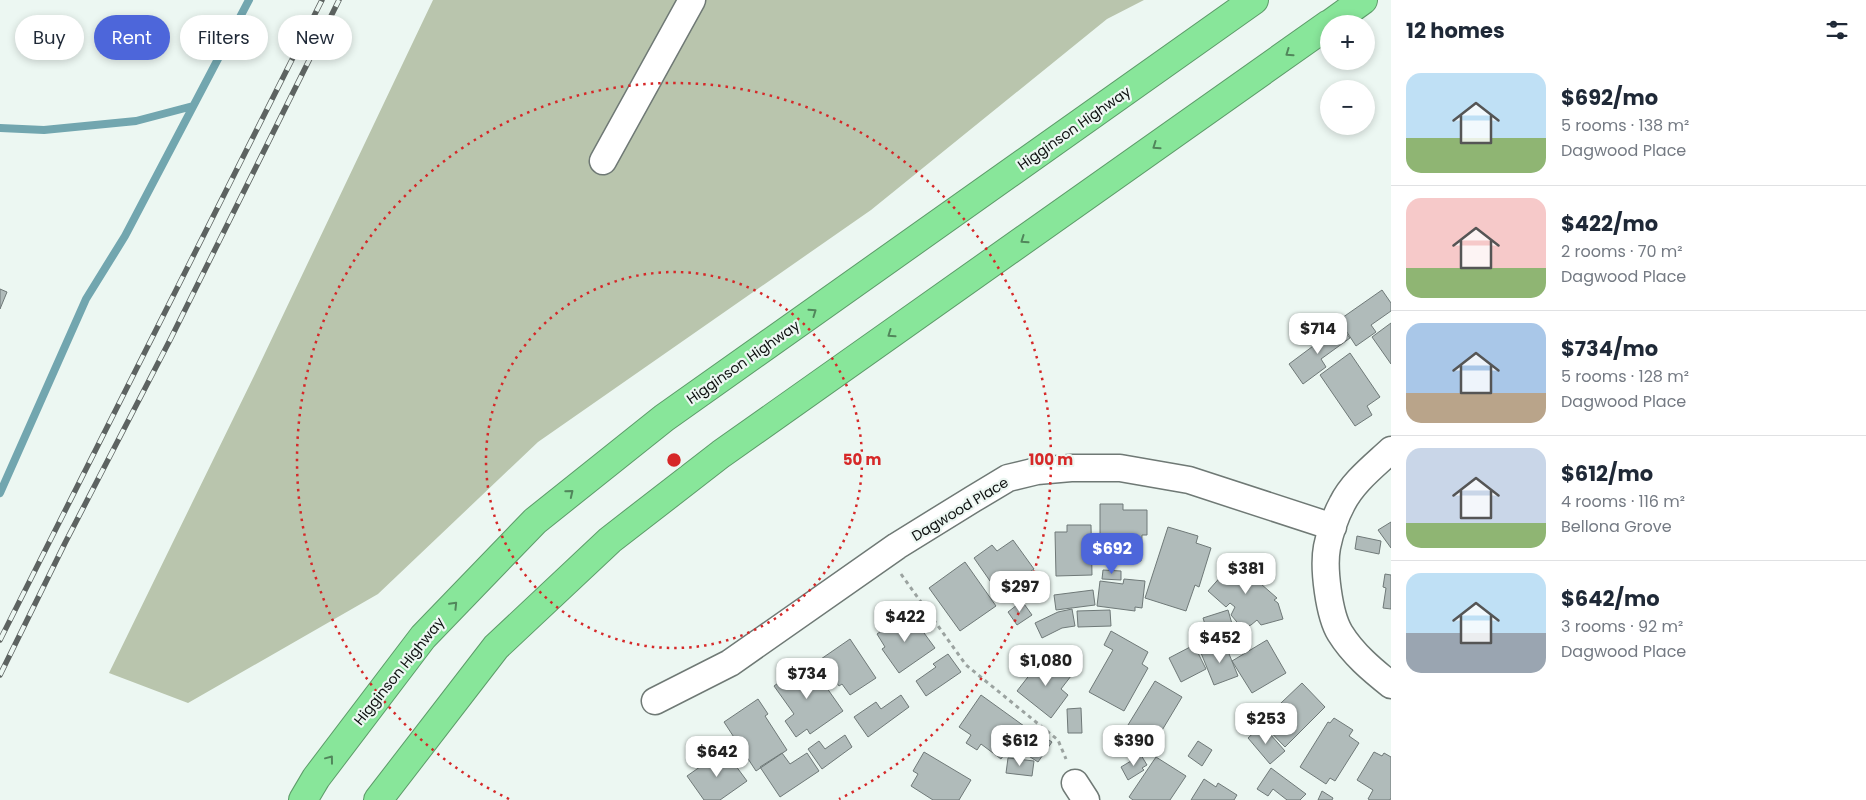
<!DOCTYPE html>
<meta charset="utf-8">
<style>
:root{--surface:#fff;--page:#f2f2f3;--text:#1f2937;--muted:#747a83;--line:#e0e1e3;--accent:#4d66da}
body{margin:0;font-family:Poppins,sans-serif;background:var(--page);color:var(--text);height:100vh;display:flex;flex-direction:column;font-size:19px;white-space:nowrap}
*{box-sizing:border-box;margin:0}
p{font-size:16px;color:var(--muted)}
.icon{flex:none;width:28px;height:28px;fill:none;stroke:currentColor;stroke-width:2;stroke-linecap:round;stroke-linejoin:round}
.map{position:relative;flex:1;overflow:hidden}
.drawer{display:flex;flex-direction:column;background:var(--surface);width:475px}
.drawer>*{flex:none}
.hud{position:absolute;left:15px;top:15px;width:475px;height:45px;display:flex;gap:10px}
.tools{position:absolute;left:1320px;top:15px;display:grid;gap:10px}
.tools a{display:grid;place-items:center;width:55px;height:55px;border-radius:50%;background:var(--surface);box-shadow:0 2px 8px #0003;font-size:25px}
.price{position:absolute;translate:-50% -42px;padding:0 11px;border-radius:10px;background:#fff;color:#222;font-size:16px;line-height:32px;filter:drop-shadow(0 1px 2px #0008)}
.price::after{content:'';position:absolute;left:50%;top:30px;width:15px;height:11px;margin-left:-8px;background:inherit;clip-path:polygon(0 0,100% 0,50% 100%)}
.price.active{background:var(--accent);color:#fff}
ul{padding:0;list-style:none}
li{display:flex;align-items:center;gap:15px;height:125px;padding:0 15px}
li+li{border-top:1px solid var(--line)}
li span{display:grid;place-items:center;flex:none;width:140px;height:100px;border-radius:15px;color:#555}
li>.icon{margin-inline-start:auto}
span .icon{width:60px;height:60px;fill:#fffc;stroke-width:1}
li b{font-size:21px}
h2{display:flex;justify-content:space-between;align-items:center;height:60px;padding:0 15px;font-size:21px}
.tag{padding:0 18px;border-radius:22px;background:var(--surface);box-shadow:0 2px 8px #0003;font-size:18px;line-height:45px}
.tag.active{background:var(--accent);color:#fff}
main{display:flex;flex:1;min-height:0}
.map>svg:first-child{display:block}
.green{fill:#b9c5ad}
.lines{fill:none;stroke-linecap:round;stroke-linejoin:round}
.stream{stroke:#72a6af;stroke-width:8}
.building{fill:#b0bbba;stroke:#6f7978}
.minor-casing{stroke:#6f7975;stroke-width:29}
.highway-casing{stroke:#5d9b69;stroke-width:30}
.path{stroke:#9ba3a0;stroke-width:3;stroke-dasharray:4 4;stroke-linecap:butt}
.minor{stroke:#fff;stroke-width:26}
.highway{stroke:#88e69a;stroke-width:28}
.rail-casing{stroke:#5d6361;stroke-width:5.5}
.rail{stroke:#ecf7f2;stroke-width:4;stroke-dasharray:11;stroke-linecap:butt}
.oneway{stroke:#51865b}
.ring{fill:none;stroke:#d62828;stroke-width:2.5;stroke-dasharray:2.5 5}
.labels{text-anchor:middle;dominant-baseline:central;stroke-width:4.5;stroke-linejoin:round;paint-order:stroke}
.street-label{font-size:14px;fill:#0d100f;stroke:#ecf7f2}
.centre{fill:#d62828;stroke:#ecf7f2;stroke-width:2.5}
.ring-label{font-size:15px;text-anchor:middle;font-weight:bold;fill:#d62828;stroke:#ecf7f2;stroke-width:4.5;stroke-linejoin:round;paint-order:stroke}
</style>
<main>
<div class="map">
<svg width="1391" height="800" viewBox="0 0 1391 800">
<rect width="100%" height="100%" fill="#ecf7f2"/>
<path class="green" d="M433,0H1144L1107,19L871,210L538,442L378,594L188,703L109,673L255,374Z"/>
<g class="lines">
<path class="stream" d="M0,128L44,130L136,121L193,106
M0,493L86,299L125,236L249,0"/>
</g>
<path class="building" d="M0,289L7,292L0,309Z
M1382,290L1391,303V311L1371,325L1376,332L1356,346L1339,320Z
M1391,323V364L1372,337Z
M1340,326L1350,338L1321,359L1326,367L1303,384L1289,364Z
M1350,353L1380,397L1367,406L1372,415L1355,426L1320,375Z
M1100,504H1123V510H1147V535H1142L1141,561H1100Z
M1391,522V548L1378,530Z
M1067,525H1091L1092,575L1056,576L1055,532H1067Z
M1168,527L1198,536L1196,543L1211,548L1199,587L1195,585L1186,611L1145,598Z
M1357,536L1381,541L1379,554L1355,549Z
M1013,540L1034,569L1017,581L1023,589L1004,601L974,558L992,545L997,551Z
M1239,556L1265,579L1261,584L1277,598L1274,600L1278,603L1283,619L1261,625L1257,620L1251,625L1242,628L1231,615L1235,607L1230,603L1226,607L1208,591Z
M965,562L996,606L960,631L929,588Z
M1103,570L1121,571V580L1102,579Z
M1385,574L1391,575V609L1383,608L1386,588L1383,587Z
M1124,579L1145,581L1142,608L1135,607V611L1097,606L1100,581L1123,584Z
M1093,590L1095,605L1056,610L1054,595Z
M1022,601L1032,615L1017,625L1008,612Z
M1072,609L1075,626L1062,628L1042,638L1035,623L1058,612Z
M1110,610L1111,626L1078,627L1077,611Z
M1228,610L1235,634L1210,641L1203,618Z
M907,613L914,624L916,622L935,648L899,673L882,649L885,647L877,634Z
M1111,631L1148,652L1142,664L1148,668L1124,711L1089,692L1113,650L1104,645Z
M850,639L876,678L850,695L842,684L839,686L821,659Z
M1267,640L1286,673L1252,693L1232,661Z
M1225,644L1238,676L1214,685L1201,653Z
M1194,645L1206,669L1181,682L1169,658Z
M948,654L961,672L926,696L916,681L936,667L933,664Z
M1045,655L1071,676L1061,689L1068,695L1051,718L1017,691Z
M808,661L843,711L810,734L807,729L796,737L785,721L794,714L774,686Z
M1155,681L1182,697L1161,732L1135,747L1120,738Z
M1302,683L1325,707L1285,747L1261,722Z
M901,695L909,707L868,737L854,717L876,702L881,709Z
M981,695L1024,726L1001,759L981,744L977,750L966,743L971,735L959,727Z
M758,699L768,714L765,716L787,750L756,771L724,722Z
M1081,708L1082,733H1068L1067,709Z
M1334,718L1353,730L1349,736L1359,743L1335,781L1330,778L1326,784L1300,767L1328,722L1330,723Z
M1262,725L1285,751L1270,764L1248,738Z
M1027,726L1052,742L1038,762L1013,746Z
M845,735L852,747L822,769L808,749L819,741L825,749Z
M1198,741L1212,750L1202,766L1188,756Z
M724,750L747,781L720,800H704L687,776Z
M924,752L971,780L959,800H933L911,786L918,774L913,771Z
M1374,752L1382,756L1384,753L1391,757V798L1390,800H1370L1368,799L1373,790L1357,780Z
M782,753L790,764L807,753L819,771L780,797L760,767Z
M1141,755L1147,765L1142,768L1144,770L1128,780L1121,767Z
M1156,757L1186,776L1170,800H1133L1129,797Z
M1008,758L1034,761L1032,776L1006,773Z
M1271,768L1306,794L1300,800H1287L1273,789L1268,796L1257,789Z
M1204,779L1216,787L1218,783L1237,795L1234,800H1191Z
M1322,791L1333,798L1332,800H1318Z"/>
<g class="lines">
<g class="minor-casing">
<path id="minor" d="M603,161L692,0
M1391,450C1374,466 1353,482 1342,504C1335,517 1330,533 1327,547C1323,568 1329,615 1340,633C1353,654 1372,670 1391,685
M655,701L730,663L897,546L973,499L1008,478L1037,471L1071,468H1120L1189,480L1333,527
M1075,783L1086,800"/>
</g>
<g class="highway-casing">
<path id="highway" d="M1330,24L1363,0
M303,800L316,778L423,637L535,521L664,418L1254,0
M378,800L496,647L610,540L721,454L1329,24"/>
</g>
<path class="path" d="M901,574L966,665L1058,740L1066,759"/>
<use href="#minor" class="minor"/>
<use href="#highway" class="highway"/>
<g class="rail-casing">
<path id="rail" d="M0,640L322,0
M0,675L65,543L171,338L339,0"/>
</g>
<use href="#rail" class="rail"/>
</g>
<defs><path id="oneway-chevron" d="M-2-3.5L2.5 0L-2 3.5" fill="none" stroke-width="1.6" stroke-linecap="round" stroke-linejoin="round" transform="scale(1.25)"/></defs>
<g class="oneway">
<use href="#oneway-chevron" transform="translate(1289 53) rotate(145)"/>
<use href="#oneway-chevron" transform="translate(1156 146) rotate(145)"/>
<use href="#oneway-chevron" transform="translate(1024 240) rotate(145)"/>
<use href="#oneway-chevron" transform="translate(813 312) rotate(-35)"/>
<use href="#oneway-chevron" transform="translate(891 334) rotate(145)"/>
<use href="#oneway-chevron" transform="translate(570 493) rotate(-39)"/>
<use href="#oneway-chevron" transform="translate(454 605) rotate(-46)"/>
<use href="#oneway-chevron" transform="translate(330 759) rotate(-53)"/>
</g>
<g class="ring">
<circle cx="674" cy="460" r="188"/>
<path d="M509 799A377 377 0 1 1 839 799"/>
</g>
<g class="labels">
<g class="street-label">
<text transform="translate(1074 128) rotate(-35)">Higginson Highway</text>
<text transform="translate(743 362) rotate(-35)">Higginson Highway</text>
<text transform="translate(960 509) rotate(-31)">Dagwood Place</text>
<text transform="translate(399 671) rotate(-51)">Higginson Highway</text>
</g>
</g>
<circle cx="674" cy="460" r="8" class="centre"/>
<g class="ring-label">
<text x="862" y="465">50 m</text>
<text x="1051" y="465">100 m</text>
</g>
</svg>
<div class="tools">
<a>+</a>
<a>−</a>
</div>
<b class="price" style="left:1318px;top:355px">$714</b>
<b class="price active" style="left:1112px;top:575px">$692</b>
<b class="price" style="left:1246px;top:595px">$381</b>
<b class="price" style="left:1020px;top:613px">$297</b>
<b class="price" style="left:905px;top:643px">$422</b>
<b class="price" style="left:1220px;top:664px">$452</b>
<b class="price" style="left:1046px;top:687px">$1,080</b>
<b class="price" style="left:807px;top:700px">$734</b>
<b class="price" style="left:1266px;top:745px">$253</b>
<b class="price" style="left:1020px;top:767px">$612</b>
<b class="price" style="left:1134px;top:767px">$390</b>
<b class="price" style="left:717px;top:778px">$642</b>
<div class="hud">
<a class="tag">Buy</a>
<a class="tag active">Rent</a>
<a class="tag">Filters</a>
<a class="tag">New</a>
</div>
</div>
<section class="drawer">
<h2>12 homes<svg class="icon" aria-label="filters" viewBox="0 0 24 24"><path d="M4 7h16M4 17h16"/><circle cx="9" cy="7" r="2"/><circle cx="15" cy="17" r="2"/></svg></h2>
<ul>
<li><span style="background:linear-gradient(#bfe0f5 65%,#8fb573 0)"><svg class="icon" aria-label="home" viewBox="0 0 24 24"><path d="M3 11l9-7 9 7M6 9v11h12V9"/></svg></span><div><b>$692/mo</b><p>5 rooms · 138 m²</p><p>Dagwood Place</p></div></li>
<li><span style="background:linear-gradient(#f6c9c9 70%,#8fb573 0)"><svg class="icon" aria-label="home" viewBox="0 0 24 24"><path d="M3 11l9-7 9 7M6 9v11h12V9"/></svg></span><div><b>$422/mo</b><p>2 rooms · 70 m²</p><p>Dagwood Place</p></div></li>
<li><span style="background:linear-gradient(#a9c7e8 70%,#b9a48a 0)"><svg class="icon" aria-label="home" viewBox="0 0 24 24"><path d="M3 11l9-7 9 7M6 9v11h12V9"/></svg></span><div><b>$734/mo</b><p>5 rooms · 128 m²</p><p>Dagwood Place</p></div></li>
<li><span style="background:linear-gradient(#c9d6e8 75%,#8fb573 0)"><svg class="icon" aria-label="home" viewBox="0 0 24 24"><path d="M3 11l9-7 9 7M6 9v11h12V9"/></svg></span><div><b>$612/mo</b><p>4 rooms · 116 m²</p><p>Bellona Grove</p></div></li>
<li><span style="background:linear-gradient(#bfe0f5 60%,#9aa5b1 0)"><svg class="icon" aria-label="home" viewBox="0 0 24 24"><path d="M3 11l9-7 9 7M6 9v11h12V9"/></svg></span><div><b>$642/mo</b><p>3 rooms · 92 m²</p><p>Dagwood Place</p></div></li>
</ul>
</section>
</main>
